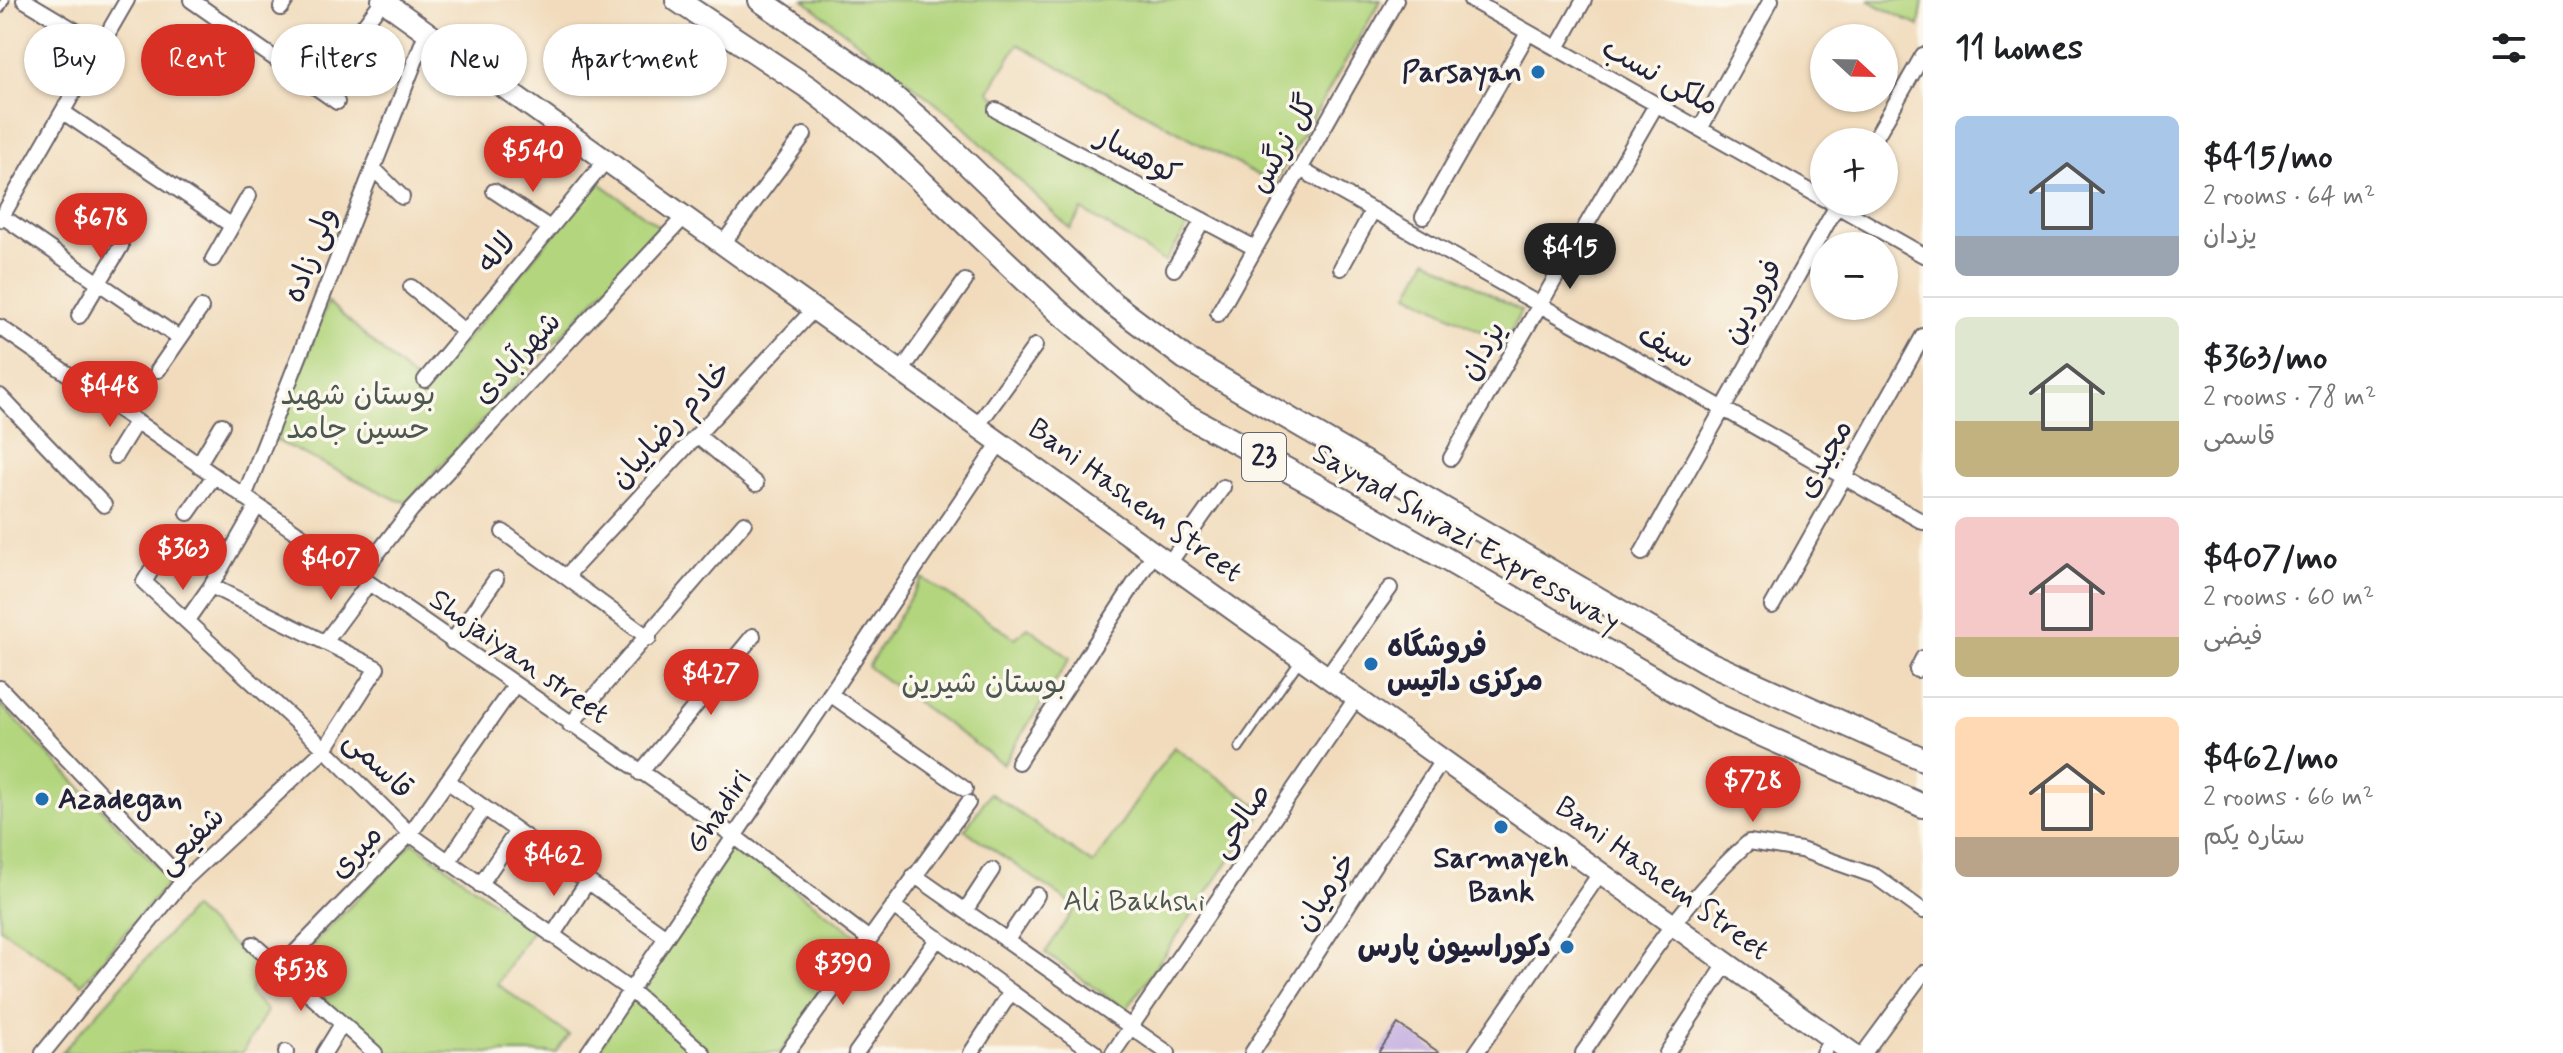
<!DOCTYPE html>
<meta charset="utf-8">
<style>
:root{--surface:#fff;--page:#f6f6f6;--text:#202124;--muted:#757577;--line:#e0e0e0;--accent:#d93025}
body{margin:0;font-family:Mynerve,"Playpen Sans Arabic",sans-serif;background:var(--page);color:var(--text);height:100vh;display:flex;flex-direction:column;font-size:30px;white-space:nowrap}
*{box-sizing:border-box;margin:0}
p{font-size:26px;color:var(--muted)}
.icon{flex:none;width:44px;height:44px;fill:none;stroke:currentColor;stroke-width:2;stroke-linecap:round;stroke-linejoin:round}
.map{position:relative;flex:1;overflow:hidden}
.drawer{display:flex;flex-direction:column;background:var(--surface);width:640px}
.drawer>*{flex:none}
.hud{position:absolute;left:24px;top:24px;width:760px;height:72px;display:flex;gap:16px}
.needle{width:52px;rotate:112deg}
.fabs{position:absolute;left:1810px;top:24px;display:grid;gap:16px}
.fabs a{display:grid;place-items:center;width:88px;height:88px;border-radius:50%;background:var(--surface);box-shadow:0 2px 6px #0004;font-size:40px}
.price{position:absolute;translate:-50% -68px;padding:0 18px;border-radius:28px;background:var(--accent);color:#fff;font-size:26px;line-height:52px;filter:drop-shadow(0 2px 4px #0008)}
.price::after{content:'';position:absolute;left:50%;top:48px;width:24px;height:18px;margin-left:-12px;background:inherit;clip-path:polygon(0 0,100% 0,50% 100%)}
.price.selected{background:#222;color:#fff}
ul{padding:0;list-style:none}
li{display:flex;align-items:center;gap:24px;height:200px;padding:0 32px}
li+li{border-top:2px solid var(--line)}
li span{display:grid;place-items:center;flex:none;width:224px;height:160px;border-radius:12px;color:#555}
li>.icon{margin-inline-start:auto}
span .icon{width:96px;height:96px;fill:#fffc;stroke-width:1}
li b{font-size:34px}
h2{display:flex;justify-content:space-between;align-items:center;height:96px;padding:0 32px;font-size:34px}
.tag{padding:0 28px;border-radius:36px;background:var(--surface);box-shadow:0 2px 6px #0004;font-size:28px;line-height:72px}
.tag.selected{background:var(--accent);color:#fff}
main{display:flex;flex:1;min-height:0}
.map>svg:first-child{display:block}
.green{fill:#b2d57d;stroke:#6a7c5c;stroke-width:2}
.building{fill:#c6b2e1}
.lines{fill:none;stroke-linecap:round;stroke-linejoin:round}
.service-casing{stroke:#6a6368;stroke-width:11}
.minor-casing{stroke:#6a6368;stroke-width:18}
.secondary-casing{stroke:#6a6368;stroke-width:24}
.trunk-casing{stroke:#6a6368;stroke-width:26}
.service{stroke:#fff;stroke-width:7}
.minor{stroke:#fff;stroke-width:14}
.secondary{stroke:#fff;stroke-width:20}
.trunk{stroke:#fff;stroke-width:22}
.poi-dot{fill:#1f6fb2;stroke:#fbf7ec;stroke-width:3}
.labels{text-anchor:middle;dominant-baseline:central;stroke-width:7;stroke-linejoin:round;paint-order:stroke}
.shield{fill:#fbf7ec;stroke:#636270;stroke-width:2}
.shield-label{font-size:28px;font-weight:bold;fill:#22223b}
.poi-label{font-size:30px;font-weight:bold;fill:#22223b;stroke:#fbf7ec;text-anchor:end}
.street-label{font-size:30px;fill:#22223b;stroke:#fbf7ec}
.park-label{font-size:30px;fill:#4d584f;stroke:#fbf7ec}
</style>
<main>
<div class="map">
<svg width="1923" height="1053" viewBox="0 0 1923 1053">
<rect width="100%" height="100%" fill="#fbf7ec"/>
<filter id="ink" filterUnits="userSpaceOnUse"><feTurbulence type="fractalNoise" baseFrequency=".0125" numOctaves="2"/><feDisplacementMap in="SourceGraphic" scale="16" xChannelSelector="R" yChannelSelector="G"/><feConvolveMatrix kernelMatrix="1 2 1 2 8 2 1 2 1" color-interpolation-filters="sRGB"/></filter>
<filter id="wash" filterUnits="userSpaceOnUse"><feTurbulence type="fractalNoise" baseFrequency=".006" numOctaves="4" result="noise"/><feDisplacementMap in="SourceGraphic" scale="32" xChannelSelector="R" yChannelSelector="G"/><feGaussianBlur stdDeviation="1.8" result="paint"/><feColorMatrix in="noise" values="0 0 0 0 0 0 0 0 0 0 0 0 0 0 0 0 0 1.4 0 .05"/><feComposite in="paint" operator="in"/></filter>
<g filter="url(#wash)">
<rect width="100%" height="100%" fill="#f1dbbc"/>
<path class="green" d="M804,0H1381L1274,184L1018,44L989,91L1045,145L1192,220L1165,262L1082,210L1070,229L957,120Z
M1867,0H1923L1919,26Z
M597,181L661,228L407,502L397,500L275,440L328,302L425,389Z
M1427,259L1521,311L1505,344L1409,294Z
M922,578L1015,638L1028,627L1070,658L1003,764L868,667Z
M0,704L170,880L82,984L0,928Z
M1174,747L1264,810L1126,1010L1045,953L1076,907L965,830L990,793L1093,864Z
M413,842L532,930L497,984L569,1035L556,1053H383L298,976L296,961Z
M733,844L863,940L780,1053H711L636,988Z
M192,908L259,968L250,993L267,1011L242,1053H61Z
M632,999L693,1053L596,1052Z"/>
<g id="blocks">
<path class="building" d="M1398,1024L1440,1053H1378Z"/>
</g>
</g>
<g filter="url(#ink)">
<use href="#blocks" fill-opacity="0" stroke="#6a6368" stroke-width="2"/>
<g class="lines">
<g class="service-casing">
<path id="service" d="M0,9L5,0
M1239,748L1301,659"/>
</g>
<g class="minor-casing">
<path id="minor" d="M24,0L101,46
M191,0L337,102
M1471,0L1824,199
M281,8L286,0
M1557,48L1584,0
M337,61L383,0
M996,110L1255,248
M63,112L231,225
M1700,129L1771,0
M1873,142L1923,55
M373,168L402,197
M1300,169L1923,522
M494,191L550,228
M1830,202L1923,255
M2,216L179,338
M1423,217L1528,33
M0,220L127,0
M724,242L804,135
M213,259L249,196
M1341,268L1373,210
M1174,269L1203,220
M411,287L465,332
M81,313L79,316L121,246
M1218,314L1396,0
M0,327L734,836L869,939
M158,370L201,308
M902,370L965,281
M425,380L608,158
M0,396L104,505
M978,425L1035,346
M697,435L756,484
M115,456L136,422
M1451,458L1656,105
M198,465L222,425
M244,497L427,31
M188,513L214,476
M503,532L570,580
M169,542L144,582L325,749L410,834L630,990L703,1053
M1642,553L1839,202
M1170,562L1223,487
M359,577L412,509L686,215
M1772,606L1923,336
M187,620L211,586L257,506
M649,638L570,580V572L815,308
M325,642L368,584
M452,642L496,579
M1917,670L1923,658
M1327,676L1390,588
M0,688L183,881
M830,694L965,789
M570,725L744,523
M1018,762L1155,552
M640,773L753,636
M447,781L666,937
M448,862L484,808
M914,875L1168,1053
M480,885L517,831
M893,906L1095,1053
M965,911L992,870
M552,936L588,881
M1007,940L1037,895
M253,944L375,1053
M280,968L410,834L514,686
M43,1053L183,881L325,749L377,668L211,586
M286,1053V1052
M324,1053L342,1024
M588,1053L1001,441
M787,1053L968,803
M856,1053L938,938
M971,1053L1011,992
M1113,1053L1357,697
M1252,1053L1443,759
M1476,1053L1601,872
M1583,1053C1634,980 1681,901 1749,842L1801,850L1875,876L1923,911
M1667,1053L1727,963
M1823,1053L1832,1039
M1864,1053L1923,973"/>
</g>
<g class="secondary-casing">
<path id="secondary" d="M382,0L1852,1053"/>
</g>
<g class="trunk-casing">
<path id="trunk" d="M677,0L809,88L886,148L1058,311L1176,410L1343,500L1719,716L1923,806
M760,0L872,78L934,132L1112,303L1185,358L1707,662L1923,759"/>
</g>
<use href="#service" class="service"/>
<use href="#minor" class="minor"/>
<use href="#secondary" class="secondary"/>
<use href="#trunk" class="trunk"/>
</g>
</g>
<g class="poi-dot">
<circle cx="1538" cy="72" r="8"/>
<circle cx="1371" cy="664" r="8"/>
<circle cx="42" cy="799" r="8"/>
<circle cx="1501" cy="827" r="8"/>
<circle cx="1567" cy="947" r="8"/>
</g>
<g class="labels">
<rect class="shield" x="1242" y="433" width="44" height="48" rx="6"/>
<g class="shield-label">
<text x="1264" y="457">23</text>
</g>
<g class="poi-label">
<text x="1522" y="72">Parsayan</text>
<text x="1387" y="647" text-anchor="start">فروشگاه<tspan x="1387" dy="34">مرکزی داتیس</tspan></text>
<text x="58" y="799" text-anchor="start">Azadegan</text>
<text x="1501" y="858" text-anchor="middle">Sarmayeh<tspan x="1501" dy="34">Bank</tspan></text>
<text x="1551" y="947">دکوراسیون پارس</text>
</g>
<g class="street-label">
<text transform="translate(1660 77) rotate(29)">ملکی نسب</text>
<text transform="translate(1284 144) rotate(-60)">گل نرگس</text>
<text transform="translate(1138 156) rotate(28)">کوهسار</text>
<text transform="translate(497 253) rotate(-50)">لاله</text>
<text transform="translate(311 255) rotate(-69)">ولی زاده</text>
<text transform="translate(1753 302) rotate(-61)">فروردین</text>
<text transform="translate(1666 347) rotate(29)">سیف</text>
<text transform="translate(1483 351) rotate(-60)">یزدان</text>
<text transform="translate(517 358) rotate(-47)">شهرآبادی</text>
<text transform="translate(671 425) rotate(-47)">خادم رضاییان</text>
<text transform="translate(1825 459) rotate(-61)">مجیدی</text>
<text transform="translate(1135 501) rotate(36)">Bani Hashem Street</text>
<text transform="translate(1466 538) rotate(30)">Sayyad Shirazi Expressway</text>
<text transform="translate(519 657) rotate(35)">Shojaiyan street</text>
<text transform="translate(378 765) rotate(45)">قاسمی</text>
<text transform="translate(719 812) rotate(-56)">Ghadiri</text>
<text transform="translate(1241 821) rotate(-56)">صالحی</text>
<text transform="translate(191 841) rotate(-45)">شفیعی</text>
<text transform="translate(356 852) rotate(-46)">میری</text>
<text transform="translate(1662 879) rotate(36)">Bani Hashem Street</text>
<text transform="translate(1326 892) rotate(-57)">خرمیان</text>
</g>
<g class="park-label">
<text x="358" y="395">بوستان شهید<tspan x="358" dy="34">حسین جامد</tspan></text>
<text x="984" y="683">بوستان شیرین</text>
<text x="1134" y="901">Ali Bakhshi</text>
</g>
</g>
</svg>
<div class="fabs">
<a><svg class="needle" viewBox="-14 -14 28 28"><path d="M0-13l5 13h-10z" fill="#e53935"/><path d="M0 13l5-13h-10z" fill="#757577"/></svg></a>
<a>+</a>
<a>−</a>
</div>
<b class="price" style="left:533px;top:194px">$540</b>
<b class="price" style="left:101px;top:261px">$678</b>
<b class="price selected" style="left:1570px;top:291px">$415</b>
<b class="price" style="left:110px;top:429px">$448</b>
<b class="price" style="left:183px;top:592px">$363</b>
<b class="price" style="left:331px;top:602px">$407</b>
<b class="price" style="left:711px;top:717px">$427</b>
<b class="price" style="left:1753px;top:824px">$728</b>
<b class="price" style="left:554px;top:898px">$462</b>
<b class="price" style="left:843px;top:1007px">$390</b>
<b class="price" style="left:301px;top:1013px">$538</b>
<div class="hud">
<a class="tag">Buy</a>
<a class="tag selected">Rent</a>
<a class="tag">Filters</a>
<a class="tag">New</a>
<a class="tag">Apartment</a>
</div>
</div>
<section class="drawer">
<h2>11 homes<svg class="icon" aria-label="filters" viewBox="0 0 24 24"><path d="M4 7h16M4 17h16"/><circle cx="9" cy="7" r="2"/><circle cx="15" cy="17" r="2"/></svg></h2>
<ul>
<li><span style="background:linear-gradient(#a9c7e8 75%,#9aa5b1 0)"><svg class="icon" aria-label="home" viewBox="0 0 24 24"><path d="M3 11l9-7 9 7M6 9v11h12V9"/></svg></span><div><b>$415/mo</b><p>2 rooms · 64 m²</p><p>یزدان</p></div></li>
<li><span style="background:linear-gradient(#dfe7d0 65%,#c2b280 0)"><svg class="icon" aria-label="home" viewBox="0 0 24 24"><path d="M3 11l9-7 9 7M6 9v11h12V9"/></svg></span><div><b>$363/mo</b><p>2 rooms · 78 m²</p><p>قاسمی</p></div></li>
<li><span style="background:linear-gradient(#f6c9c9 75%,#c2b280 0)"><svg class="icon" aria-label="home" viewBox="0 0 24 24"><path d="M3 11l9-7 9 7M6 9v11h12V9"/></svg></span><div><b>$407/mo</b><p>2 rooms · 60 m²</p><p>فیضی</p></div></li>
<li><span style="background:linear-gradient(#ffd9b3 75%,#b9a48a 0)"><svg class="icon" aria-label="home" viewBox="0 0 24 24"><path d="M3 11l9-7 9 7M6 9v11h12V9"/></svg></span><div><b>$462/mo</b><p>2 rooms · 66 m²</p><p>ستاره یکم</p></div></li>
</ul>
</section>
</main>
